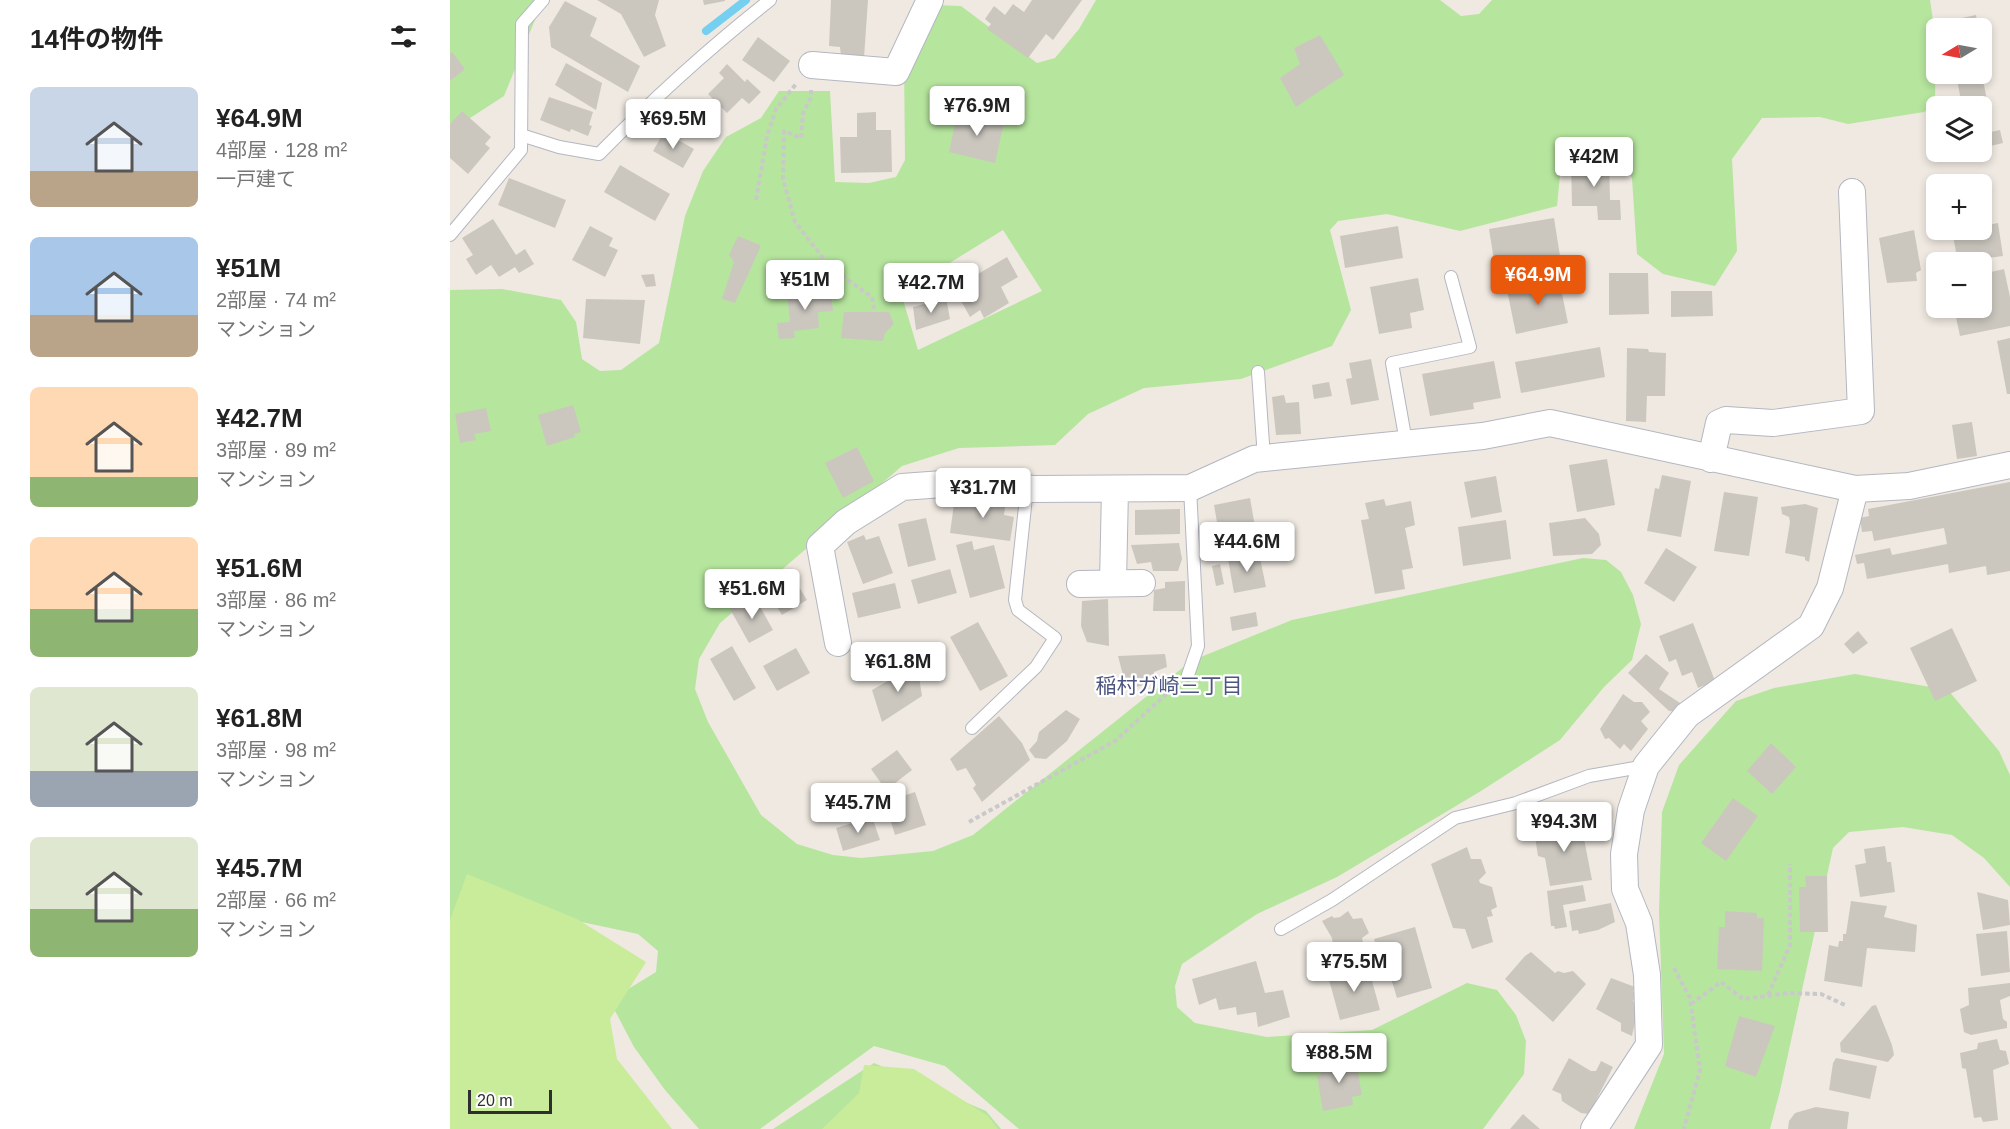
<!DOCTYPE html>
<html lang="ja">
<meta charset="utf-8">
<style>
:root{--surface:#fff;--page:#f2f2f2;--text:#222;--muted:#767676;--accent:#ea580c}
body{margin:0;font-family:Arial,"Noto Sans JP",sans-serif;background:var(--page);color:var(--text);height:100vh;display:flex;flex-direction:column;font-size:22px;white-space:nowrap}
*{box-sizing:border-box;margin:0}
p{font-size:20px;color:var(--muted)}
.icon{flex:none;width:33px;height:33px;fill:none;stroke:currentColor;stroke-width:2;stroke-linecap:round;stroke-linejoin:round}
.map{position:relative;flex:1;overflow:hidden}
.details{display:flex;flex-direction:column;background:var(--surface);width:450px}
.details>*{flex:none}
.needle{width:39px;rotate:260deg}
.fabs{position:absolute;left:1476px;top:18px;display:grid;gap:12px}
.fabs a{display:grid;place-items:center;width:66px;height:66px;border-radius:9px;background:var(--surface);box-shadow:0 3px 9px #0003;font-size:30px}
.scale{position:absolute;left:18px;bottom:15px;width:84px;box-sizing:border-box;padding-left:6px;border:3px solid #2e2e2e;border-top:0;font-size:16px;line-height:21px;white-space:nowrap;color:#2e2e2e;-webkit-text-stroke:4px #fff;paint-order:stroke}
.price{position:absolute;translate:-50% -51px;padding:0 14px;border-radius:6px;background:#fff;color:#222;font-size:20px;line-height:39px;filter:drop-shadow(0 2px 3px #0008)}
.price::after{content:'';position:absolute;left:50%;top:36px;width:18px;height:14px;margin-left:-9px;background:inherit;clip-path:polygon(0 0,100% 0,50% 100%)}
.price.on{background:var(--accent);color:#fff}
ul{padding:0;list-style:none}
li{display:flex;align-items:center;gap:18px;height:150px;padding:0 30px}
li span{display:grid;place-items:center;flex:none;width:168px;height:120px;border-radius:9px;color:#555}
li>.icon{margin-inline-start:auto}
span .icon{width:72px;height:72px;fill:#fffc;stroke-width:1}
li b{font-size:26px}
h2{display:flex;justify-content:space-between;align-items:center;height:72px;padding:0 30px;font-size:26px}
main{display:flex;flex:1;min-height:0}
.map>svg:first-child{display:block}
.green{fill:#b6e59e;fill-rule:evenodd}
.pitch{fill:#c9ec9a}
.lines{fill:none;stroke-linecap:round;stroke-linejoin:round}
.stream{stroke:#75cff0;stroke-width:8}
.building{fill:#cbc7bf}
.service-casing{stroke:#b4b7c1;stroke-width:14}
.minor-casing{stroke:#b4b7c1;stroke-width:28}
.path{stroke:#c9c9c9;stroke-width:4;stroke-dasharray:4.5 3;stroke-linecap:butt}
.service{stroke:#fff;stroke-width:12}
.minor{stroke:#fff;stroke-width:26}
.labels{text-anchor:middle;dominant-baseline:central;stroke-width:4.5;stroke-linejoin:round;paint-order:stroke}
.neighbourhood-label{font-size:21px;fill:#4d5680;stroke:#fff}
</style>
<main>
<section class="details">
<h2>14件の物件<svg class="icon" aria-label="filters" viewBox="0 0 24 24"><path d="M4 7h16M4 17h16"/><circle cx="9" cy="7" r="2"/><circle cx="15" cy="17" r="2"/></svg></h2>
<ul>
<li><span style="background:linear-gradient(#c9d6e8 70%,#b9a48a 0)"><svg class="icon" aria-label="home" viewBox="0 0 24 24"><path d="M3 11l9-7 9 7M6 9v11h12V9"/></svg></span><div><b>¥64.9M</b><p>4部屋 · 128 m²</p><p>一戸建て</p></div></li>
<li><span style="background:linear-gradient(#a9c7e8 65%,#b9a48a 0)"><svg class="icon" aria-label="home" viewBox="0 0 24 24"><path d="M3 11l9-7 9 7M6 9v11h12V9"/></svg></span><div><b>¥51M</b><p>2部屋 · 74 m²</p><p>マンション</p></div></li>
<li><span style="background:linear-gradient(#ffd9b3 75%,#8fb573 0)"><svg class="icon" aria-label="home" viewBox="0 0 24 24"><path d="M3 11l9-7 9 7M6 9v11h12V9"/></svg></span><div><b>¥42.7M</b><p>3部屋 · 89 m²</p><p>マンション</p></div></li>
<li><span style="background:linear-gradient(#ffd9b3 60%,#8fb573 0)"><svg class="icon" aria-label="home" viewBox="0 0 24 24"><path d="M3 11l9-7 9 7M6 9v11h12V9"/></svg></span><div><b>¥51.6M</b><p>3部屋 · 86 m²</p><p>マンション</p></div></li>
<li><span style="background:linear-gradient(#dfe7d0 70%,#9aa5b1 0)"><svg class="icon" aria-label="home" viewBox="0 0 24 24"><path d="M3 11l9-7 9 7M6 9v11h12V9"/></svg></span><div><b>¥61.8M</b><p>3部屋 · 98 m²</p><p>マンション</p></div></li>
<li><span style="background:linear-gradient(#dfe7d0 60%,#8fb573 0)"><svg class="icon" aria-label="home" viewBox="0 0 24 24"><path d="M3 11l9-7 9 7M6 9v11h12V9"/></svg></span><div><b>¥45.7M</b><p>2部屋 · 66 m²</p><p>マンション</p></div></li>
</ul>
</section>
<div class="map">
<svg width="1560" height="1129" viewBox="0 0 1560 1129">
<rect width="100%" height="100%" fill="#efe9e1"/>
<path class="green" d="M0,0H93L54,96L0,131Z
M646,0H990L1011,16L1029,14L1042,0H1480L1486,40L1485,101L1474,112L1398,124L1370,117L1312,118L1282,159L1287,251L1265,286L1213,274L1187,254L1182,178L1167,157L1112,155L1107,206L1010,231L937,214L888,221L880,230L901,310L882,346L791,379L694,388L638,414L605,445L509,448L452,466L270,623L249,659L245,689L258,722L311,815L347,844L383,855L411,858L483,851L523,835L741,661L842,620L1133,558L1156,560L1171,572L1183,595L1191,624L1182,660L1154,687L1110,740L1031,791L887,877L807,914L732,964L725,986L727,1007L745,1023L817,1037L922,1030L1017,983L1047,990L1066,1015L1076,1041L1074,1074L1033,1129H569L495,1066L424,1046L310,1129H249L215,1090L184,1047L163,1007L175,991L206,972L208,951L188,934L52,905L0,976V290L52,289L111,300L126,322L132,359L150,371L171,370L209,343L235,216L253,171L276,137L311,118L329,91H380L385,182L419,183L446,177L455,160L454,63L484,5L511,6L587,63L605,58L629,29ZM553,230L592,291L468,350L451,293Z
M1405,674L1498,690L1549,751L1560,775V887L1534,858L1502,835L1453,827L1399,832L1383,848L1330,1091L1320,1129H1184L1214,1054L1209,912L1212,812L1229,765L1286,701L1324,688Z
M424,1063L536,1111L551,1129H323Z"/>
<path class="pitch" d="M17,874L127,919L196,962L160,1019L167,1059L222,1129H0V920Z
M414,1065L464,1069L538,1116L548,1129H372L409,1093Z"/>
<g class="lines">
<path class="stream" d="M256,31L296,0"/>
</g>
<path class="building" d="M147,0H209L205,15L216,46L194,57L171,14Z
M253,0H275V1L254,5Z
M381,0H418L414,58L391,56L390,47L379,46Z
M582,0H632L603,40L596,34L578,58L537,29L541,24L535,19L544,6L555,15L563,4L574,12Z
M115,1L147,18L140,36L190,66L178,92L101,47L99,27Z
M1526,15L1528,28H1498L1497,21Z
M870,35L894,75L846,107L830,78L850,64L844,48Z
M308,37L340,61L324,82L292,60Z
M2,52L15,69L0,81V53Z
M116,63L152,83L146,110L105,85Z
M277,64L295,82L297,79L311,92L299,104L292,98L277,113L258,94L274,78L269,73Z
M1506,74H1532L1541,122L1532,124V106H1512Z
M99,97L143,112L139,125L142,126L138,136L121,129L120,132L90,120Z
M232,102L262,121L253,134L243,128L240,133L226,124L230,118L225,114Z
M12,111L41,137L35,144L40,148L18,174L0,158V124Z
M508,111L554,122L545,163L499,152Z
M426,112V130H441L442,172L391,173L390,137H407V113Z
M1550,130L1553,143L1532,148V134Z
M214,132L244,149L233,168L203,151Z
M1159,160L1160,200H1170L1171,220H1148L1147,206H1122L1121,161Z
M170,165L220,194L205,221L154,192Z
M59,178L116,200L105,228L48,205Z
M1104,218L1110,256L1045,267L1039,229Z
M43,219L66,255L75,249L84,264L69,273L65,267L49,277L41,265L26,275L16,259L23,255L12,238Z
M1548,223L1553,256L1508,262L1502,231L1532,230V226Z
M140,226L163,238L159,246L168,250L155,277L122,260Z
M948,226L953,258L895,268L890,236Z
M1464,230L1471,270L1466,273L1467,281L1437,283L1429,238Z
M288,236L310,245V248L285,303L272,299L284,262L279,255Z
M557,257L568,277L551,287L559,303L534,318L530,310L520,317L504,288Z
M1554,269L1560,297V326L1510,336L1504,308H1532V274Z
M1159,273H1198L1199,314L1159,315Z
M204,274L206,286L196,287L191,275Z
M968,278L974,310L960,313L962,328L929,334L920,287Z
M1109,279L1118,323L1066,334L1057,290Z
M380,288L383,311L368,312L369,328L344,331L345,338L329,339L327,323L340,322L337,292Z
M1221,291H1262L1263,316L1221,317Z
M496,298L500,319L466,330L463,307Z
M136,299L195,300L190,344L133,338Z
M394,312H439L444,324L435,333L433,341L391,338Z
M1560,338V394H1557L1547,341Z
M1150,347L1155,377L1071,393L1065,362Z
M1177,348L1198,349L1199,352L1216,353L1215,396H1197L1196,422L1176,421Z
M921,359L929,400L901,405L896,379L902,378L899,363Z
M1044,361L1051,398L1023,403L1024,409L980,416L972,374Z
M879,382L882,396L864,399L862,385Z
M834,395L836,403L849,402L851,434L826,435L822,397Z
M123,405L131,432L124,434L125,437L97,446L88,415Z
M36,408L41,431L24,434L26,440L10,443L5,414Z
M1522,422L1527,456L1507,459L1502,425Z
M407,447L424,481L393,498L375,463Z
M1157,459L1165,505L1127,512L1119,465Z
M1212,475L1241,481L1231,537L1197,531L1205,488L1209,489Z
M1046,476L1052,512L1021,518L1014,482Z
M1560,482V571L1537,575L1536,566L1499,573L1498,564L1417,579L1414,563L1407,564L1405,555L1440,548L1442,555L1497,544L1494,528L1424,541L1422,531L1412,532L1410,518L1419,516L1418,509Z
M1274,492L1308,497L1299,556L1264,551Z
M522,496L556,500L554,515L564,517L560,541L500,533L504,504L521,507Z
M800,498L808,544L772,551L764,505Z
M934,499L936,506L961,501L965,525L955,528L963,568L952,570L955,589L925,594L911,520L919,519L915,503Z
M1355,504L1368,508L1359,562L1355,560V557L1335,553L1340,522L1339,517L1332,514L1331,507Z
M730,509V534L685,535V510Z
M476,518L486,560L458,567L448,524Z
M1135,518L1149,534L1151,545L1142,554L1103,556L1099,523Z
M1056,520L1061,559L1013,566L1008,527Z
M414,535L416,540L429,536L443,573L413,584L397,542Z
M522,541L524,550L544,545L555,588L520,598L506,545Z
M729,543L732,559L728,571H703L701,562L687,564L681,545Z
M1216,548L1247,567L1224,602L1194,583Z
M809,553L816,587L784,593L778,559Z
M770,564L774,584L766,586L762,566Z
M338,569L357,600L332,615L313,584Z
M500,569L507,593L468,604L461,580Z
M735,581V611H703L704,590L715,588V582Z
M445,583L451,608L408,618L402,593Z
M304,596L323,630L299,643L280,609Z
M658,599L659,646L637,642L631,626L632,601Z
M806,612L808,626L782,631L780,617Z
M528,622L558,676L530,691L500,637Z
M1243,623L1265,681L1248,688L1242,672L1232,676L1226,659L1219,662L1209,636Z
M1502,628L1527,681L1485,701L1460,648Z
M1408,631L1418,643L1403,654L1394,644Z
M282,646L306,688L284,701L260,659Z
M346,648L360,673L327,691L313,666Z
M715,654L717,667L704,672L702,683L682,688L681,681L674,679L668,656Z
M1196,654L1219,673L1209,689L1233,705L1229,712L1219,711L1178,673Z
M467,664L472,696L432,722L422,690Z
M1173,694L1184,702H1192L1200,712L1191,721L1198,729L1181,751L1174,744L1170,749L1159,738L1155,739L1150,729Z
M616,710L630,719L617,741L596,759L585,758L579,750L587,741L589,732Z
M549,716L572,743L580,760L532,802L523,788L526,785L516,768L507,771L500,759Z
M1321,743L1346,767L1322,794L1297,771Z
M447,750L462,770L436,790L421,769Z
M465,792L476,825L445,835L435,802Z
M1283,798L1308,816L1276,861L1251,843Z
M422,817L430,840L393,851L386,828Z
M1121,818L1126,823H1131L1142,880L1100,886L1095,858L1088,856L1084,830L1109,824L1110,821Z
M1435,846L1437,862H1441L1445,892L1410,897L1405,865L1416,863L1414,849Z
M1017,847L1021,859H1031L1036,873L1029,880L1030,883L1042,887L1047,907L1041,910L1043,916L1037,917L1043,942L1022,949L1015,929L1003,928L981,864Z
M1355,876H1377L1378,932H1350L1349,887H1356Z
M1133,885L1136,901L1113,905L1117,927L1105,929L1104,926H1101L1097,891Z
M1527,892L1558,900L1560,925L1533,930Z
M1401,901L1437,906L1434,917L1467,925L1465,952L1417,948L1412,987L1374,981L1379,945L1388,947L1389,941H1393V934H1396Z
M1161,903L1165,922L1148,930L1129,934L1128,930L1122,931L1119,911Z
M898,911L903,919L912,918L919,933L912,938L914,947L887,962L879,950V947L883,945L882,938L872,921L882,916L884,918L890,917Z
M1275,911L1307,913V918H1314L1312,971L1267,969L1269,927H1275Z
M965,927L982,988L947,998L940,975L934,976L924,939Z
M1557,931L1560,972L1531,976L1526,934Z
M1081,952L1105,973L1108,971L1114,973L1123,971L1136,984L1103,1022L1055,979L1075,956Z
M806,961L815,993L833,990L840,1017L808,1027L806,1012L787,1015L786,1007L769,1010L766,998L749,1005L742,979Z
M918,966L930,1010L890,1020L878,976Z
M1161,978L1185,987L1183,991L1186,994L1183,1001L1188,1009L1182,1036L1171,1031V1023L1146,1009Z
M1560,983V996L1550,1000L1553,1019L1557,1022V1028L1521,1035L1514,1032L1510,1009L1519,1005L1518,988Z
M1426,1005L1442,1045L1444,1055L1438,1062L1391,1052L1390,1043L1422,1006Z
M1289,1016L1325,1026L1306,1077L1275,1066Z
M1547,1039L1550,1050L1556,1051L1559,1064L1543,1070L1548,1120L1533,1122L1531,1117L1524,1118L1516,1069L1512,1068L1510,1053L1527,1049L1528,1043Z
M905,1057L912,1095L902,1097L903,1105L873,1111L867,1076L871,1075L869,1065Z
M1119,1058L1141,1071H1146L1151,1061L1163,1067L1139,1114L1131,1113L1118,1105L1112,1101L1111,1094L1102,1090Z
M1386,1058L1427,1066L1420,1099L1379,1090L1383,1063Z
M1366,1107L1399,1112L1397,1129H1338L1339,1121L1345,1113Z
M1073,1114L1090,1129H1060Z"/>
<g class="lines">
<g class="service-casing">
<path id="service" d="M71,135L109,147L149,154C203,99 259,48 320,0
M0,235L71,150L72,24L93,0
M808,372L814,458
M956,442L942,363L1020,347L1001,277
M738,675L748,646L740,488
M522,728L586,667L605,638L568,610L565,600L577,488
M831,929L882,900L1005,818L1066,803L1139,776L1196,766"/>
</g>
<g class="minor-casing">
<path id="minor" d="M362,65L446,72L480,0
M1261,459L1269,423L1276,420L1323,423L1411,411L1402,192
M663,583L665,489
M630,584L692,583
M388,643L370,546L396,522L452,487L520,482L583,489L740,488L804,459L1033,436L1100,423L1405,489L1459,486L1560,465
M1144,1129L1199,1045L1197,975L1189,923L1175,889L1174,854L1181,810L1196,766L1237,715L1361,626L1380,588L1405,489"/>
</g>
<path class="path" d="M361,90V97L353,113L351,138L334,131L333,179L345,222L381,268L422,297L424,309
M306,200L317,136L326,109L346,84
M519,822L665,741L725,686
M1224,968L1240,998L1250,1070L1234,1129
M1318,995L1340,945V864
M1241,1004L1271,982L1293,999L1339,993L1371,994L1395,1005"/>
<use href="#service" class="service"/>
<use href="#minor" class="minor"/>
</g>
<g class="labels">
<g class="neighbourhood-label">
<text x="719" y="685">稲村ガ崎三丁目</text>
</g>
</g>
</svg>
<div class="fabs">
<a><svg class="needle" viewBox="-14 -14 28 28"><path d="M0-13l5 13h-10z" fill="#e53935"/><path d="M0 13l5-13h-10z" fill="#767676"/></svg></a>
<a><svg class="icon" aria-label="layers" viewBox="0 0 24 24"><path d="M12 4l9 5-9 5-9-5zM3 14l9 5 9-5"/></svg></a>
<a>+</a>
<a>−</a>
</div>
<div class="scale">20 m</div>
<b class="price" style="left:527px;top:137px">¥76.9M</b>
<b class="price" style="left:223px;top:150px">¥69.5M</b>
<b class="price" style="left:1144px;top:188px">¥42M</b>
<b class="price on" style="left:1088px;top:306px">¥64.9M</b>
<b class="price" style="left:355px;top:311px">¥51M</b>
<b class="price" style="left:481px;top:314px">¥42.7M</b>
<b class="price" style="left:533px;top:519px">¥31.7M</b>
<b class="price" style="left:797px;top:573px">¥44.6M</b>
<b class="price" style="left:302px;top:620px">¥51.6M</b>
<b class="price" style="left:448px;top:693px">¥61.8M</b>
<b class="price" style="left:408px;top:834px">¥45.7M</b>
<b class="price" style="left:1114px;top:853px">¥94.3M</b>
<b class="price" style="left:904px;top:993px">¥75.5M</b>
<b class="price" style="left:889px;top:1084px">¥88.5M</b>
</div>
</main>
